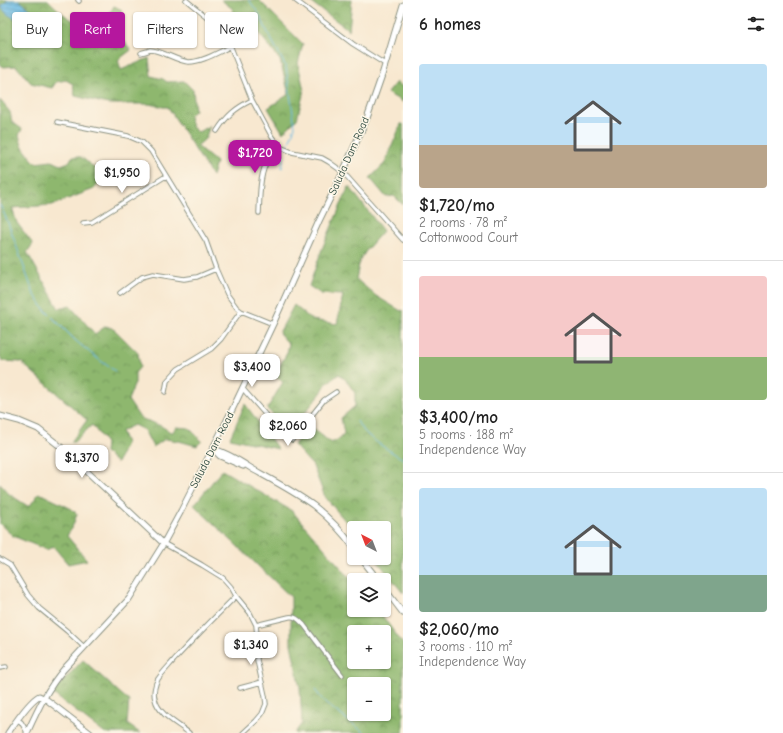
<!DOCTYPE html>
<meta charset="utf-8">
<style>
:root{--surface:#fff;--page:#f6f6f6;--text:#222;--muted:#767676;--line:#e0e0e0;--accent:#b5179e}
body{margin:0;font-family:"Comic Neue",sans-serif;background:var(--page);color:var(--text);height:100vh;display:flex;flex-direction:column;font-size:15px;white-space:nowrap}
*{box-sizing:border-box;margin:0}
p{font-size:13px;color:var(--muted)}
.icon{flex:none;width:22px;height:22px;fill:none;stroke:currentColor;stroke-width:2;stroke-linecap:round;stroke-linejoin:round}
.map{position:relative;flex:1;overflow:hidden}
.panel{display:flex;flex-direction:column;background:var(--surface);width:380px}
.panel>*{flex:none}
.hud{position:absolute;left:12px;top:12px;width:331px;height:36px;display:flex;gap:8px}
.needle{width:26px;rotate:318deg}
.buttons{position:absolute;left:347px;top:521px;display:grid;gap:8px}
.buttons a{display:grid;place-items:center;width:44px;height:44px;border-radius:4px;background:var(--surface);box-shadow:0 1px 3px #0004;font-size:20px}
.price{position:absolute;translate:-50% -34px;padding:0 9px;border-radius:8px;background:#fff;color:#222;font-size:13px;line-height:26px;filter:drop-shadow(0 1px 2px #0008)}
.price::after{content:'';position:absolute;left:50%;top:24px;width:12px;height:9px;margin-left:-6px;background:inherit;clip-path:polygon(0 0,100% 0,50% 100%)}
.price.selected{background:var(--accent);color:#fff}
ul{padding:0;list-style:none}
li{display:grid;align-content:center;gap:8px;height:212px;padding:0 16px}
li+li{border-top:1px solid var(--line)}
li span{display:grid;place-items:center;height:124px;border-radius:4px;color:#555}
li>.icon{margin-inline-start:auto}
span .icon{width:72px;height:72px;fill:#fffc;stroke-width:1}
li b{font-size:17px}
h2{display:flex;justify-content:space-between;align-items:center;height:48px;padding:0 16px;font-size:17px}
.pill{padding:0 14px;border-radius:4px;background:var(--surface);box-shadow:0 1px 3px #0004;font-size:14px;line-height:36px}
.pill.selected{background:var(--accent);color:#fff}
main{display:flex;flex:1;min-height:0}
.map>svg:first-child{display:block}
.forest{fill:url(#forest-crowns);stroke:#567a51;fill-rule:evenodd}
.water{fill:url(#water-rules);stroke:#447c8c}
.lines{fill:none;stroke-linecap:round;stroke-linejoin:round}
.stream{stroke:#6abbe5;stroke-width:1}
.street-casing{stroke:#8c9282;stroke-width:5.5}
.secondary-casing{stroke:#8c9282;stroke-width:7}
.street{stroke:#fff;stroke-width:3.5}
.secondary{stroke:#fff;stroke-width:5}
.labels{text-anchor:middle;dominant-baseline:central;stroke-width:3;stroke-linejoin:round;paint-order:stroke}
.street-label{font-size:11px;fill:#1f3d34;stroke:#fcf5e5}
</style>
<main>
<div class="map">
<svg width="403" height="733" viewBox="0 0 403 733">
<defs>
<pattern id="forest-crowns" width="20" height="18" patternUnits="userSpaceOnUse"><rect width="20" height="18" fill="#8eb76e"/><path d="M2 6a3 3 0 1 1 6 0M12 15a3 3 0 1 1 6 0" fill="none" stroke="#73965b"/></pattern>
<pattern id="water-rules" width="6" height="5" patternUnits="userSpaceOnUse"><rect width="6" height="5" fill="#6abbe5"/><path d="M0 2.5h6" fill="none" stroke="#5799ba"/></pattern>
</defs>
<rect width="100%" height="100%" fill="#fcf5e5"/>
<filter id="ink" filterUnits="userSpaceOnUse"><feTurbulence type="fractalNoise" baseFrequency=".025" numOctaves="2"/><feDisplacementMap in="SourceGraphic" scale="8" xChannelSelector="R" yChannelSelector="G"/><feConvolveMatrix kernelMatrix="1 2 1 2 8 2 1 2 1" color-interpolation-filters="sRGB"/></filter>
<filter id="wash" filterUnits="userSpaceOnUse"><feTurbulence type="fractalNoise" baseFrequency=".012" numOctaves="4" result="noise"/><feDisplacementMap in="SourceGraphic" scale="16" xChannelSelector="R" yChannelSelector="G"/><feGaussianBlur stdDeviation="0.9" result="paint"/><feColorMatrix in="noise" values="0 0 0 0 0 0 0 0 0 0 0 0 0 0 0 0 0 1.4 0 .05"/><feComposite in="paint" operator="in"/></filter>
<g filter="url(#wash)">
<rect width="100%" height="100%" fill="#f8e8d0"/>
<path class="forest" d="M0,0H8L1,7L40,17L19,0H48C58,10 69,20 82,25C86,27 91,27 95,27L108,16L114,6L122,10L117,21L120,36L131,50L118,60L121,70L149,58L151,76L163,79L167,82L184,81L193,90L195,110L189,116L192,127L198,132L210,126L205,139L197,146L216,162L212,176L168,107H163L149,104H108L75,96L73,84L66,80L56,82L52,88L31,83L16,66L3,67L0,65Z
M221,0H259L303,44L298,63L304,91L297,119L283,133L268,108L289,94L280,60L254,27L239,35L229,21L233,9Z
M308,0H352L349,30Z
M396,82L403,87V102L387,93Z
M0,100L10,112L12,122L22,129L19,135L22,146L35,163L52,161L61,165L69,162L72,157H81L91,165L103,177L94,189L52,205L12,208L17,223L33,244L27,252L59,309L70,306L95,334L106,326L114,329L138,353L140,367L135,373V383L128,400L140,418L161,426L172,433L176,427L189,428L202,441L197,446L179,441L165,439L153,447L144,430L134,425L121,431L126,443L117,463L105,452L106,443L92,425L74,442H71L87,420L21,362L3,361L0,357Z
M401,124H403V205L394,196L386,197L370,178L385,163Z
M349,186L383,231L368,248L360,260L356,279L376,296L401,311L403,310V593L375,558H384V528H354V531L325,497L313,466L294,445L309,425L331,443L341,438L344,433L341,418L355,406V393L346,380L339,374L326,384L321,393L290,431L267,409L283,382L269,372L279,367L287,353L289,344L279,333L294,305L312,320L337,324L343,295L321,294L309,286L322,249Z
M245,404L278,449L230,438Z
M222,470L292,511L354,583V610H378L403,644V733H295L302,723L300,688L291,644V597L194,505ZM354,632H384V662H354ZM354,684H384V714H354Z
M0,484L9,494L29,507L39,493L72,509L77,514L73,525L67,536L87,560L68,564L53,546L47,550L13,536L0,524Z
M83,660L129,701L127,724L140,733H104L52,693Z"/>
<path class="water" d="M8,0H19L44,21V26L43,28L30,27L7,14L1,7Z"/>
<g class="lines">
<path class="stream" d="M249,0L259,14L269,35L286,67L295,127L288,145
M282,168L284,155
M0,205L7,220L33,292L44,309L76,341L98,359L115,371
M357,421C364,437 389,450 403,459
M315,690L326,704L365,733"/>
</g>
</g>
<g filter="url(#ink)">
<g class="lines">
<g class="street-casing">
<path id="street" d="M78,0L79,1
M186,0C202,14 217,22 228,40L252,100L272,137L280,147L292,152L322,158L329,162L343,172L403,240
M295,0L353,44L385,64
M141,53C144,52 148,51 150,50C162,50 176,61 189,62C203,62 218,52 230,47
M57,122L128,136L142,142L151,151L206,241L216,269L227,294L237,308L241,311L273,324
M217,131C227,115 236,108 252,100
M259,213C260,196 259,173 269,158C272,154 277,151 280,147
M83,223L92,222L166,176
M120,293L142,277L153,274L184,279L197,277L216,269
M243,389L279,430L292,440L324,400L336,392
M165,392L167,381L178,369L211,349L221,339L241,311
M163,543L202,565L223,578L231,587L236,596L250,613L256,625L257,636V660L265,696L266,704L262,714L256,721L243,733
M0,559L10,565L28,595L39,608L67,631L84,647
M256,625L289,617C296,616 299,620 304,625L342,675
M0,668L6,667
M240,688L262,682
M17,720L21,722L27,732
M189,733C178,724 158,714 155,699C153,693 155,684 158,679C163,672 169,666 174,660C194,638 215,617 236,596"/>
</g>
<g class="secondary-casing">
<path id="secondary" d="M0,416L19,421L38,429L61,447L163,543
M213,449C228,453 241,462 254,470C274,481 295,492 314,506C328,517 344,534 354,548
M213,449L220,456L243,466
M361,558L378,580
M384,588L403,613
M8,733C15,723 28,702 39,696L47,700L90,733
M27,733C38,709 47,689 64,669L129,599L162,546L181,511L215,444L234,406L273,324L319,221L343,172L367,118L382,75L403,5"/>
</g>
<use href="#street" class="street"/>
<use href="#secondary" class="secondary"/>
</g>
</g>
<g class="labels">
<g class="street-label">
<text transform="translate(349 156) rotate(-66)">Saluda Dam Road</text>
<text transform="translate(212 450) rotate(-63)">Saluda Dam Road</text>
</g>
</g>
</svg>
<div class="buttons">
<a><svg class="needle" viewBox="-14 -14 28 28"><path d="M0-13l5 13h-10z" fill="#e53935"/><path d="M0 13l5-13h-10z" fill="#767676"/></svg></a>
<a><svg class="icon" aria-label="layers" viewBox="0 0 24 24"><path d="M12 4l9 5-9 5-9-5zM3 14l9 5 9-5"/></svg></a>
<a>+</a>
<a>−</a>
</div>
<b class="price selected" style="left:255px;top:174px">$1,720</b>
<b class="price" style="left:122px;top:194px">$1,950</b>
<b class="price" style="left:252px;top:388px">$3,400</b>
<b class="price" style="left:288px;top:447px">$2,060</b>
<b class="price" style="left:82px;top:479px">$1,370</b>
<b class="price" style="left:251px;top:666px">$1,340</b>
<div class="hud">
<a class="pill">Buy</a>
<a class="pill selected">Rent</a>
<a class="pill">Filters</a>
<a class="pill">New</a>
</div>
</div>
<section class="panel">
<h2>6 homes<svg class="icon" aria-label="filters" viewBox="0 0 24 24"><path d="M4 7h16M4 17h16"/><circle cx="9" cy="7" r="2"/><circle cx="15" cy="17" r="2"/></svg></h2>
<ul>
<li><span style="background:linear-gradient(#bfe0f5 65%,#b9a48a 0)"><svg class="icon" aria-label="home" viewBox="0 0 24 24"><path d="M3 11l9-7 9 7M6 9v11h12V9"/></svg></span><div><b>$1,720/mo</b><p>2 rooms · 78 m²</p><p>Cottonwood Court</p></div></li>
<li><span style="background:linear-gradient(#f6c9c9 65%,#8fb573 0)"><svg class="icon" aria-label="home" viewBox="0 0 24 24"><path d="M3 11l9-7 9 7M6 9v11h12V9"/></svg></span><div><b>$3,400/mo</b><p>5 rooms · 188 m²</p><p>Independence Way</p></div></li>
<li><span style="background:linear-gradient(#bfe0f5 70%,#7fa58c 0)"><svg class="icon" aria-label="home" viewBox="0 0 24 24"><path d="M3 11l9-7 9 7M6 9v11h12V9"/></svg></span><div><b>$2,060/mo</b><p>3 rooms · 110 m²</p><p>Independence Way</p></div></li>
</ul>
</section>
</main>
